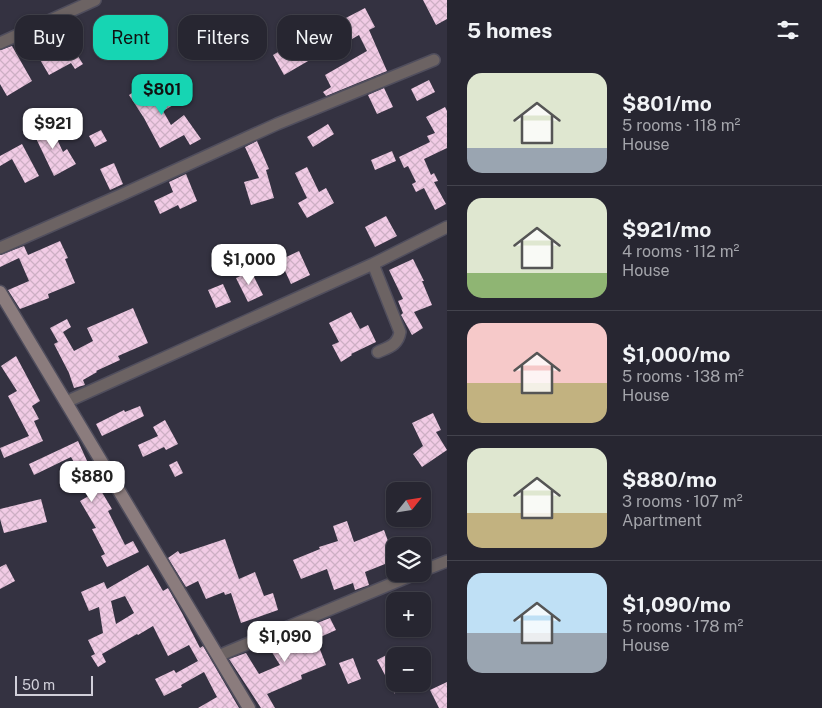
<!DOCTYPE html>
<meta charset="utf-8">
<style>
:root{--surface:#272631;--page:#33323d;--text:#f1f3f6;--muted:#a4a5ab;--line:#43434d;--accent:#16d5b3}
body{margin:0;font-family:"Public Sans",sans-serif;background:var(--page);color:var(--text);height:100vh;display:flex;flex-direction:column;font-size:19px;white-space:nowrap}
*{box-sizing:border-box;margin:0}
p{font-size:16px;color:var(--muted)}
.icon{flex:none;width:28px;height:28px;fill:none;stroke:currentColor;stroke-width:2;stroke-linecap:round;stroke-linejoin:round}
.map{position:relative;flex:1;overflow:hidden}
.drawer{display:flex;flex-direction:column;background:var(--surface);width:375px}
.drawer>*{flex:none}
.guide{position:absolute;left:15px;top:15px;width:356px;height:45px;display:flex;gap:10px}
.needle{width:32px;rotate:60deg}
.tools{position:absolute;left:386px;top:482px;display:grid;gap:10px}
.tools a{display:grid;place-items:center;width:45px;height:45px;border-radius:10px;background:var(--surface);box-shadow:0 1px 4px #0004,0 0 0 1px var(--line);font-size:25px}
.scale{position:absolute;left:15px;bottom:12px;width:78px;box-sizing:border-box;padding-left:5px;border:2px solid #d1d0da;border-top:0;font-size:14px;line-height:18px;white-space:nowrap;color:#d1d0da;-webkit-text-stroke:4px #343241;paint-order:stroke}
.price{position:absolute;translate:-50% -42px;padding:0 11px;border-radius:10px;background:#fff;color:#222;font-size:16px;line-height:32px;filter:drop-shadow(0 1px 2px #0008)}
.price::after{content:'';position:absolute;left:50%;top:30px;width:15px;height:11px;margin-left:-8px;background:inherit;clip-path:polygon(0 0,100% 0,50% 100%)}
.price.on{background:var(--accent);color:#111}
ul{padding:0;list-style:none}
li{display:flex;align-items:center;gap:15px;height:125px;padding:0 20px}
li+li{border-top:1px solid var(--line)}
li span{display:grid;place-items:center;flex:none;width:140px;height:100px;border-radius:15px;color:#555}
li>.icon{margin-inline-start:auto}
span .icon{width:60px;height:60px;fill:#fffc;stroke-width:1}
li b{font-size:21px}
h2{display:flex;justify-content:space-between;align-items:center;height:60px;padding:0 20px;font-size:21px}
.chip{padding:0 18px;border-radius:15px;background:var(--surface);box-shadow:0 1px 4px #0004,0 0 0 1px var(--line);font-size:18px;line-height:45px}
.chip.on{background:var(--accent);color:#111}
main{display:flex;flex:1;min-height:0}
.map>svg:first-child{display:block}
.building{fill:url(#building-cross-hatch);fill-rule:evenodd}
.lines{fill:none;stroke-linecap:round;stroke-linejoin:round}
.minor-casing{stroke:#504e5d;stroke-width:14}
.secondary-casing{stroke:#504e5d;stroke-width:15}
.minor{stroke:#6c6363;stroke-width:11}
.secondary{stroke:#8b7c7d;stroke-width:12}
</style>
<main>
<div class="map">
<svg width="447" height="708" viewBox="0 0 447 708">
<defs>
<pattern id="building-cross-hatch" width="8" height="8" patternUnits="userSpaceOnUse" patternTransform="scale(1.25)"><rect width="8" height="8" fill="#f1cbe5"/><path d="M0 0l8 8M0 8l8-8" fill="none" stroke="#cdafc4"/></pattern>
</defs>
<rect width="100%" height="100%" fill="#343241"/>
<path class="building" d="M423,0H447V19L436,25Z
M365,8L375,27L369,30L387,71L326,96L323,92L331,87L325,75L367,51L359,35L352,39L342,20Z
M59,27L83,64L75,69L71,63L49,75L28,39L49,29L51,33Z
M303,37L315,57L284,75L273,55Z
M12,46L32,81L7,96L0,84V50Z
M429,80L435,92L417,101L411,89Z
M151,81L161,97L174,90L180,101L163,111L171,125L184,115L201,139L190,145L184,135L160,148L144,118L129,95Z
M384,88L393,107L377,114L368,95Z
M445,107L447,111V148L424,159L431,175L434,173L438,181L434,182L446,204L435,210L424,188L416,192L412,184L416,182L408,166L404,168L399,157L430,142L427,136L435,133L426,117Z
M49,122L63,152L67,149L76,164L54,176L32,130Z
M328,124L334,134L313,147L307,137Z
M101,130L107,141L95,147L89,136Z
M257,141L269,169L266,170L274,198L251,205L244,182L259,178L245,147Z
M22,144L39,176L25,183L12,159L0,166V156Z
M392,151L396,161L375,170L371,160Z
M114,163L123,184L110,190L100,169Z
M307,167L319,192L326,188L334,203L307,218L298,203L307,198L295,173Z
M186,174L197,201L180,209L178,205L160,214L154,201L173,192L169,182Z
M386,216L397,236L375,247L365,227Z
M60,241L68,258L65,259L75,283L48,294L49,298L20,309L8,290L29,281L19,258L0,267V255L24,246L28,255Z
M299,251L310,275L291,284L280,260Z
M413,259L424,281H422L432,305L414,312L423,328L412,335L401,315L403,313L398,301L403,299L389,270Z
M251,271L263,295L248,302L236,278Z
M223,284L231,302L216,308L208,290Z
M133,308L148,343L118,356L120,360L96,371L97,372L83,380L85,385L74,388L69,373L54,344L58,342L50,328L67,319L71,327L63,332L74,351L93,341L87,328Z
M351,312L360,329L368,325L376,342L351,354L352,355L341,362L332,345L339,342L329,323Z
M16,356L40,401L32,406L39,419L34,421L43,441L4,458L0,448L29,436L8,396L17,391L1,366Z
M140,406L144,416L102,436L96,424L124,410L125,412Z
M433,413L441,430L436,432L447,450L422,467L413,454L423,446L412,423Z
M165,420L178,444L166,450L164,447L143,457L138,445L158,436L153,427Z
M78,441L88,463L92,461L103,481L97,484L112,509L108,511L125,545L133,541L139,552L107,567L101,556L105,554L92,529L96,528L80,501L92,494L71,457L34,475L29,464Z
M177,461L183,473L175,477L169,465Z
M41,499L47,522L4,533L0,519V509Z
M347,521L354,542L384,530L395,560L365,572L369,585L355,590L353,583L334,590L327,569L301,579L293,560L320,549L319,547L338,541L333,526Z
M225,539L239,579L255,572L264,596L273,593L278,610L241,623L231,593L225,595L224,592L206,599L198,581L186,587L168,558L178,551L180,554Z
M6,564L15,581L0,589V567Z
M148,565L163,591L168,588L182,613L200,648L203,646L239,708H198L217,697L204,672L181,685L182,687L164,696L155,679L174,670L176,673L198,661L189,645L168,656L153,626L138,635L137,634L102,654L106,662L98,667L91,656L95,654L88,640L103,633L99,607L89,611L81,592L104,582L107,589ZM125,596L134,613L116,624L111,601Z
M330,618L336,630L316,639L326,665L301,675L302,679L267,694L275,708H261L229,659L246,653L259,674L280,665L270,649L295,635L294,632Z
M392,652L395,658V694L377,660Z
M353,658L361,679L348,684L339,663Z
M447,682V708H439L430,690Z"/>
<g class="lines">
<g class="minor-casing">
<path id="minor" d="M0,43L95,0
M0,248L121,195L277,124L434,60
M373,264L400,332C398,345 389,347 378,352
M66,402L373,264L447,227
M422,571L447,561
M218,656L415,574"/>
</g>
<g class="secondary-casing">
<path id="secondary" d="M0,292L249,708"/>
</g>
<use href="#minor" class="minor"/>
<use href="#secondary" class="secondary"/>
</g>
</svg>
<div class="tools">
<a><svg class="needle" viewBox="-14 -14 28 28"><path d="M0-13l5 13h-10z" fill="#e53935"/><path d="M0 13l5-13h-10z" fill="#a4a5ab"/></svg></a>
<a><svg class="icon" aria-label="layers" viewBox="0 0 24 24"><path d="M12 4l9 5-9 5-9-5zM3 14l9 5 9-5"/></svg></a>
<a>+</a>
<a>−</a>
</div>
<div class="scale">50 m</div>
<b class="price on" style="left:162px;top:116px">$801</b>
<b class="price" style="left:53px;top:150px">$921</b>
<b class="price" style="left:249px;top:286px">$1,000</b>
<b class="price" style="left:92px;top:503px">$880</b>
<b class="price" style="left:285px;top:663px">$1,090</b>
<div class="guide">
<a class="chip">Buy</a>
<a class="chip on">Rent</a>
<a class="chip">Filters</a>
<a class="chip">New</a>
</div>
</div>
<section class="drawer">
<h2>5 homes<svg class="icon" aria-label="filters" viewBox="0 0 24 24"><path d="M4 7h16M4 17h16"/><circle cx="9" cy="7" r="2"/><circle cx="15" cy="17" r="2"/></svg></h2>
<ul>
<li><span style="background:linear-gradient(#dfe7d0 75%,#9aa5b1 0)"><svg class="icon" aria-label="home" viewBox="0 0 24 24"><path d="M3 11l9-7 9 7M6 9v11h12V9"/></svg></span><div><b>$801/mo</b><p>5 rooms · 118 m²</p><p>House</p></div></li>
<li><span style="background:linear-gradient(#dfe7d0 75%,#8fb573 0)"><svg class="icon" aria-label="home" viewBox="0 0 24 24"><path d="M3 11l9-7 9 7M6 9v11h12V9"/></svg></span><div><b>$921/mo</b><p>4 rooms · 112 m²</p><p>House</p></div></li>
<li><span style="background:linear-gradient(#f6c9c9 60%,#c2b280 0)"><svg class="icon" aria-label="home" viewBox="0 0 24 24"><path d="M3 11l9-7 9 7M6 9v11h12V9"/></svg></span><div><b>$1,000/mo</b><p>5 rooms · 138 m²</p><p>House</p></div></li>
<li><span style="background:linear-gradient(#dfe7d0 65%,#c2b280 0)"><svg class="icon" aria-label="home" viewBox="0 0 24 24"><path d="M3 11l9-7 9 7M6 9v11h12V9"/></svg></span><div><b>$880/mo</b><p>3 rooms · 107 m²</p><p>Apartment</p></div></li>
<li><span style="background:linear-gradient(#bfe0f5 60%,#9aa5b1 0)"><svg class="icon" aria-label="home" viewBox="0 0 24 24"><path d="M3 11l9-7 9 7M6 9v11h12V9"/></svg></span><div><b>$1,090/mo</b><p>5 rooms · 178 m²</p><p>House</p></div></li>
</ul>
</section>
</main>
